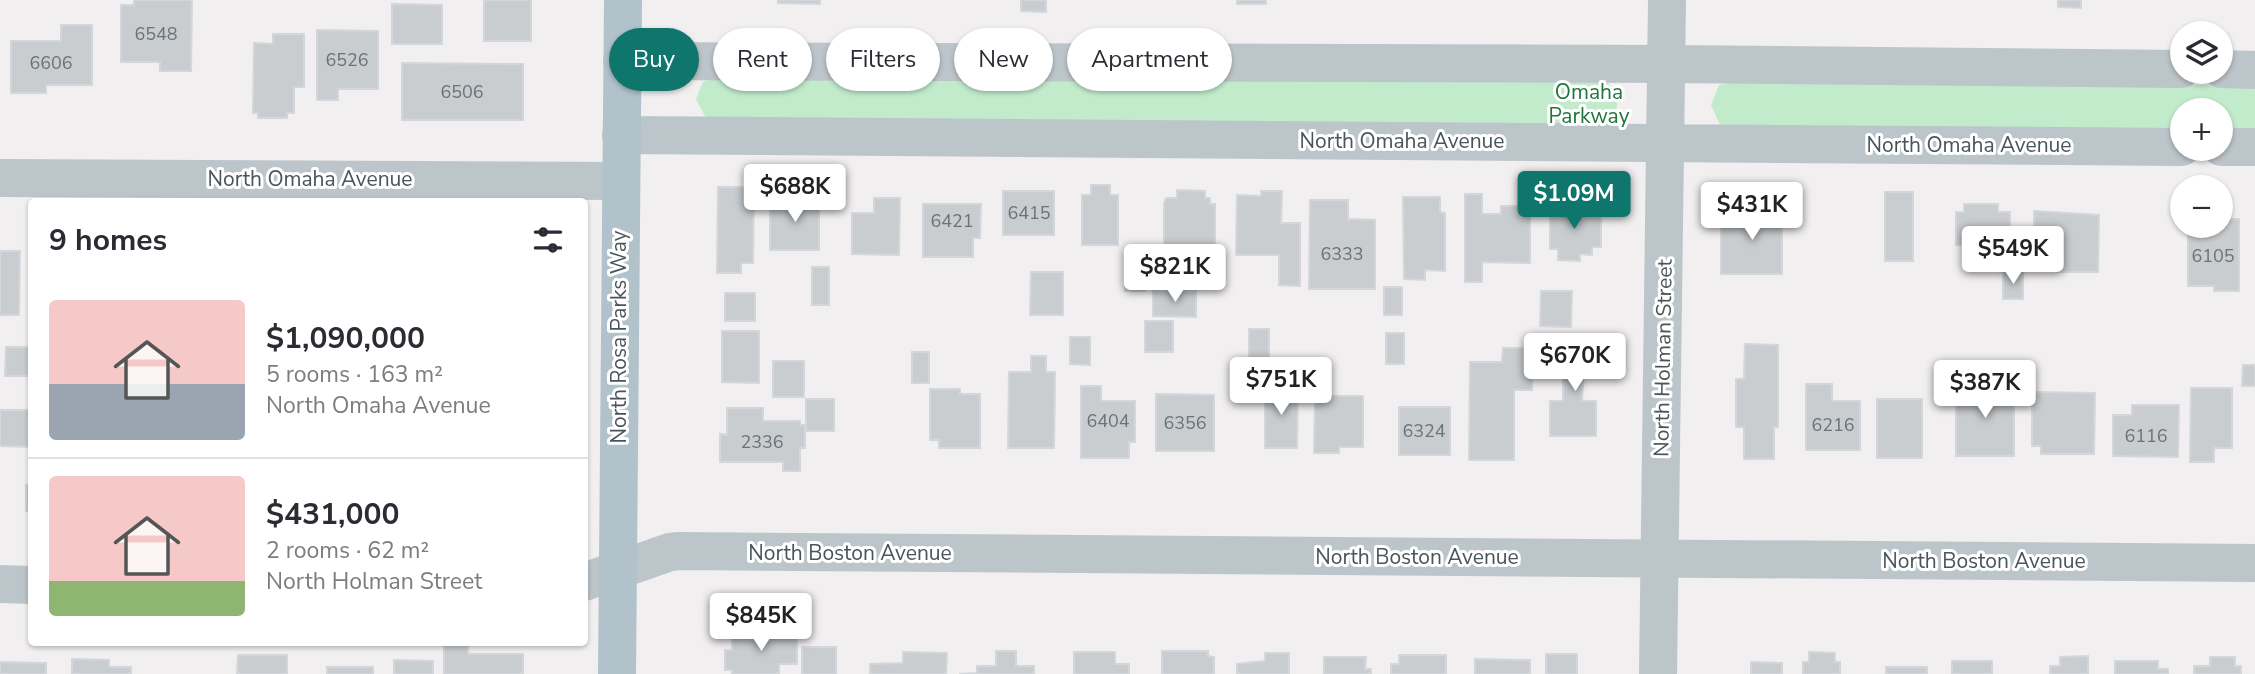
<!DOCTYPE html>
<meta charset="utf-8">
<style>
:root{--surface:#fff;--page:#f7f7f7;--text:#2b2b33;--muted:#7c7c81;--line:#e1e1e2;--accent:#0f766e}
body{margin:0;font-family:"Nunito Sans",sans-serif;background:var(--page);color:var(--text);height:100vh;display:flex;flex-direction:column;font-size:26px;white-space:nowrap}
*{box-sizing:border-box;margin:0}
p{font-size:23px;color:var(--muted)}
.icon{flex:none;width:38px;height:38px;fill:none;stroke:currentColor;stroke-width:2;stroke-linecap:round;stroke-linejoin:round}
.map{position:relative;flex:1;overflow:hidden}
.side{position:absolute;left:28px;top:198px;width:560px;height:448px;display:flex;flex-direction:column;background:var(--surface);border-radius:7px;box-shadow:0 2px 5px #0004}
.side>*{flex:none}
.hud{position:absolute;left:609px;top:28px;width:665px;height:63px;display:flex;gap:14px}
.fabs{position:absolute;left:2170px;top:21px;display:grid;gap:14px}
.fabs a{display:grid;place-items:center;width:63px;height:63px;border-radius:50%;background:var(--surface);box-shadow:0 2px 5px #0004;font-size:35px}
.price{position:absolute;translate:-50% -60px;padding:0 16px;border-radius:7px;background:#fff;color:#222;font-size:23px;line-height:46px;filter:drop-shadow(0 2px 4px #0008)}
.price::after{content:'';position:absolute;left:50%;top:42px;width:21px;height:16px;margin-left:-10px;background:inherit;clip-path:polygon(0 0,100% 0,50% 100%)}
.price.active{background:var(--accent);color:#fff}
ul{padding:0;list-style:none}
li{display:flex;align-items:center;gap:21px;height:175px;padding:0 21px}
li+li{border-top:2px solid var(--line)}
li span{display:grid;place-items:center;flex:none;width:196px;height:140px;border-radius:7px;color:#555}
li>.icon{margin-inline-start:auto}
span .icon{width:84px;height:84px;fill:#fffc;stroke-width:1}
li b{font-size:30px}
h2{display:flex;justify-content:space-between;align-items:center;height:84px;padding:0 21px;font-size:30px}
.chip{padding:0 24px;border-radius:32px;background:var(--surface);box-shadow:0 2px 5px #0004;font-size:24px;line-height:63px}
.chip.active{background:var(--accent);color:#fff}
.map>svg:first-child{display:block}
.green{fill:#c1ebcb}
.building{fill:#c9cdd0;stroke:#d3d6da;stroke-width:2}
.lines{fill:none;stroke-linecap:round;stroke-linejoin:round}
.minor{stroke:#bcc5ca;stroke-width:38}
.major{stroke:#b1c2cb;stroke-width:38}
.labels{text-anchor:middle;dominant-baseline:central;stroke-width:6;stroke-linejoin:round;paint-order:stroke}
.number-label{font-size:18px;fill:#697378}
.park-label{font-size:21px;fill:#20753d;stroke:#fff}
.street-label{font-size:21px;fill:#49555a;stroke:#fff}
</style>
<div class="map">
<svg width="2255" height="674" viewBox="0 0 2255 674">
<rect width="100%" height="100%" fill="#f1efef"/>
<path class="green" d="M714,77H1600L1614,88L1617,105L1614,122L1598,130L706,118L696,99L703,82Z
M1741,81L2255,86V136H2221V110H2182V136L1720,125L1711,105L1719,85Z"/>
<path class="building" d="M134,0H192L191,71H160V62H121V5H134Z
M484,0H531V41H484Z
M778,0H820V4L778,3Z
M1021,0H1046V12L1021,11Z
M1237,0H1266V4H1237Z
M2058,0H2081V8L2058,7Z
M392,4L442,5V44H392Z
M61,25H92V85H46V93H11V41H61Z
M317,30L378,31V89H338V100H317Z
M273,34H304V87H294V113H287V118H258V113H253L254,43L273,44Z
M402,63L523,64V120H402Z
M1091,185H1110V195H1118V245H1082V195H1091Z
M718,187H754L753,263H741V273H717Z
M1177,190L1205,191V198H1210V204H1215V249H1164V204L1166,198H1177Z
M1003,191H1054V235H1003Z
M1261,191H1282L1281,223H1300V286L1279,285V255H1236L1237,195L1261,196Z
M1885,192H1913V261H1885Z
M1465,194H1482V214H1501V206H1530V263L1482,262V282H1465Z
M790,197H819V250H770V201H790Z
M1403,197H1440V212L1445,213V271L1425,270V280L1404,279Z
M874,198H900L899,255L852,254V213H874Z
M1310,200H1348V219L1375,220V289H1309Z
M923,204H981L980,238H973V257H923Z
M1964,204H1998V212H2010V246L1956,245V212H1964Z
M1550,205L1592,206V212H1601V247H1592V255L1580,254V261L1558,260V249H1550Z
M1721,209H1782V274H1721Z
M2034,211L2099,215L2098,272H2057V256H2034Z
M2221,219H2239V291H2214V286H2188V226H2221Z
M0,251H20L19,315H0Z
M1125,257H1145V291H1125Z
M812,267H829V305H812Z
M1031,272H1063V315H1030Z
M2003,272H2023V299H2003Z
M1384,287H1402V315H1384Z
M1153,291H1196V317L1153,316Z
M1541,291H1572L1571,327L1540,326Z
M725,293H755V321H725Z
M1145,321H1173V352H1145Z
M1249,329H1269V362H1249Z
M722,331H759V383L722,382Z
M1386,333H1404V364H1386Z
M1070,337H1090V365L1070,364Z
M1563,341H1596V377L1583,378L1582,401H1596V436H1550V401H1563Z
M1745,344L1778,345V427H1774V459H1744V427H1736V379H1744Z
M6,347H30V376H5Z
M1503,348H1533L1532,390H1514V460H1469L1470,362H1502Z
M912,352H929V383H912Z
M1031,356H1046V372H1055L1054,448H1008L1009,372H1031Z
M773,361H804V397H773Z
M2243,365H2255V386H2242Z
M1978,380H2000V388H2014V456H1956V388H1978Z
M1806,384H1832V401H1860V450H1806Z
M1081,386H1101V401H1135V442H1129V458H1081Z
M1265,386H1298L1297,448H1265Z
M2191,388H2232V448H2214V462H2190Z
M930,389H960V394H980V448H939V440H930Z
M2032,392L2095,393L2094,454H2041V446H2032Z
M1156,394L1214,395V451H1156Z
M1315,396H1363V447H1339V453H1314Z
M806,399H834V431H806Z
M1877,399H1922V458H1877Z
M2132,405H2179L2178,457L2113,456V415H2132Z
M1399,407H1450V455H1399Z
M727,408H763V421H800V425H805V448H800V471H783V462H720V434L727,435Z
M0,410H29L32,447L0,446Z
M26,485H32V511H26Z
M746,630H772V635H797V664H779V674H732V670H725V650H732V636H746Z
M444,643L468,644V654H523V674H444Z
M802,647H836V674H802Z
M996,651H1016V666H1034V674H959L977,673V666H996Z
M1162,651H1208V656L1214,657V674H1162Z
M903,652L947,653L946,674H870V664L903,663Z
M1074,652H1115V664H1129V674H1074Z
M1809,652L1835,653V662H1840V674H1803V662H1809Z
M1265,653H1289V674H1237V664L1265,661Z
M1546,654H1577V674H1546Z
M238,655H287V674H237Z
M1399,655H1446V674H1391V664H1399Z
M2088,656V674H2050V666H2060V657Z
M1324,657H1366L1365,669H1371V674H1324Z
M2210,657H2235V666H2241V674H2194V666H2210Z
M72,659L109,660V667H131V674H72Z
M1475,659L1530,660V674H1475Z
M394,660L433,661V674H394Z
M1952,661H1992V674H1952Z
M2115,661H2158V669H2168V674H2115Z
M0,662L46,663V674H0Z
M1751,662L1782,663V674H1751Z
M327,667H373V674H327Z
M1886,667H1927V674H1886Z"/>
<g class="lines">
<path class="minor" d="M622,61L1667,64L2182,69
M2221,69L2255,70
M621,135L2182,147
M2221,147H2255
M0,178L620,181
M584,582L670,552L679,551L2255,563
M0,584L32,585
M1658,674L1667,0"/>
<path class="major" d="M617,674L623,0"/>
</g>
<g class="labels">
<g class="number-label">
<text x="156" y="34">6548</text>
<text x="347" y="60">6526</text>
<text x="51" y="63">6606</text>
<text x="462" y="92">6506</text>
<text x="1029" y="213">6415</text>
<text x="952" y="221">6421</text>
<text x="1342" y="254">6333</text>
<text x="2213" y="256">6105</text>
<text x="1108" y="421">6404</text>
<text x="1185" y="423">6356</text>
<text x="1833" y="425">6216</text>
<text x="1424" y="431">6324</text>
<text x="2146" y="436">6116</text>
<text x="762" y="442">2336</text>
</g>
<g class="park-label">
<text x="1589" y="92">Omaha<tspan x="1589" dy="24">Parkway</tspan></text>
</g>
<g class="street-label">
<text x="1402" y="141">North Omaha Avenue</text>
<text x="1969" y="145">North Omaha Avenue</text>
<text x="310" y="179">North Omaha Avenue</text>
<text transform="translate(619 337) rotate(-90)">North Rosa Parks Way</text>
<text transform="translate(1663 358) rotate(-89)">North Holman Street</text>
<text x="850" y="553">North Boston Avenue</text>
<text x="1417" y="557">North Boston Avenue</text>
<text x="1984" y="561">North Boston Avenue</text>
</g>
</g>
</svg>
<div class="fabs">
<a><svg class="icon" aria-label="layers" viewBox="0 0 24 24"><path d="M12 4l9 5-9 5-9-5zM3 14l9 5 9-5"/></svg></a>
<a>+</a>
<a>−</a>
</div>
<b class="price" style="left:795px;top:224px">$688K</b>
<b class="price active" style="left:1574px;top:231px">$1.09M</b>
<b class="price" style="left:1752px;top:242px">$431K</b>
<b class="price" style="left:2013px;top:286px">$549K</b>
<b class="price" style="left:1175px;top:304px">$821K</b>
<b class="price" style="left:1575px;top:393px">$670K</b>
<b class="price" style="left:1281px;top:417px">$751K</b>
<b class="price" style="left:1985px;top:420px">$387K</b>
<b class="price" style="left:761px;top:653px">$845K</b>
<div class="hud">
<a class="chip active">Buy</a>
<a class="chip">Rent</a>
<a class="chip">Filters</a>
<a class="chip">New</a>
<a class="chip">Apartment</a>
</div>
<section class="side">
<h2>9 homes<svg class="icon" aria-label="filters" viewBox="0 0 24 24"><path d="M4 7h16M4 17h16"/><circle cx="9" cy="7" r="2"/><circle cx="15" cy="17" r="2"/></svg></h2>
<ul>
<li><span style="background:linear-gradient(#f6c9c9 60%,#9aa5b1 0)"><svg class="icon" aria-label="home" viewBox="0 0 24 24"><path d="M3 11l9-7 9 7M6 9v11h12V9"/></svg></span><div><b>$1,090,000</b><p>5 rooms · 163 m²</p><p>North Omaha Avenue</p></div></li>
<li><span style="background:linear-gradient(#f6c9c9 75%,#8fb573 0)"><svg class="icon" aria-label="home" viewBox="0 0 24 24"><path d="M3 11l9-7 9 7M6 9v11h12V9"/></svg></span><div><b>$431,000</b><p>2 rooms · 62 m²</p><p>North Holman Street</p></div></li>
</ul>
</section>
</div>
